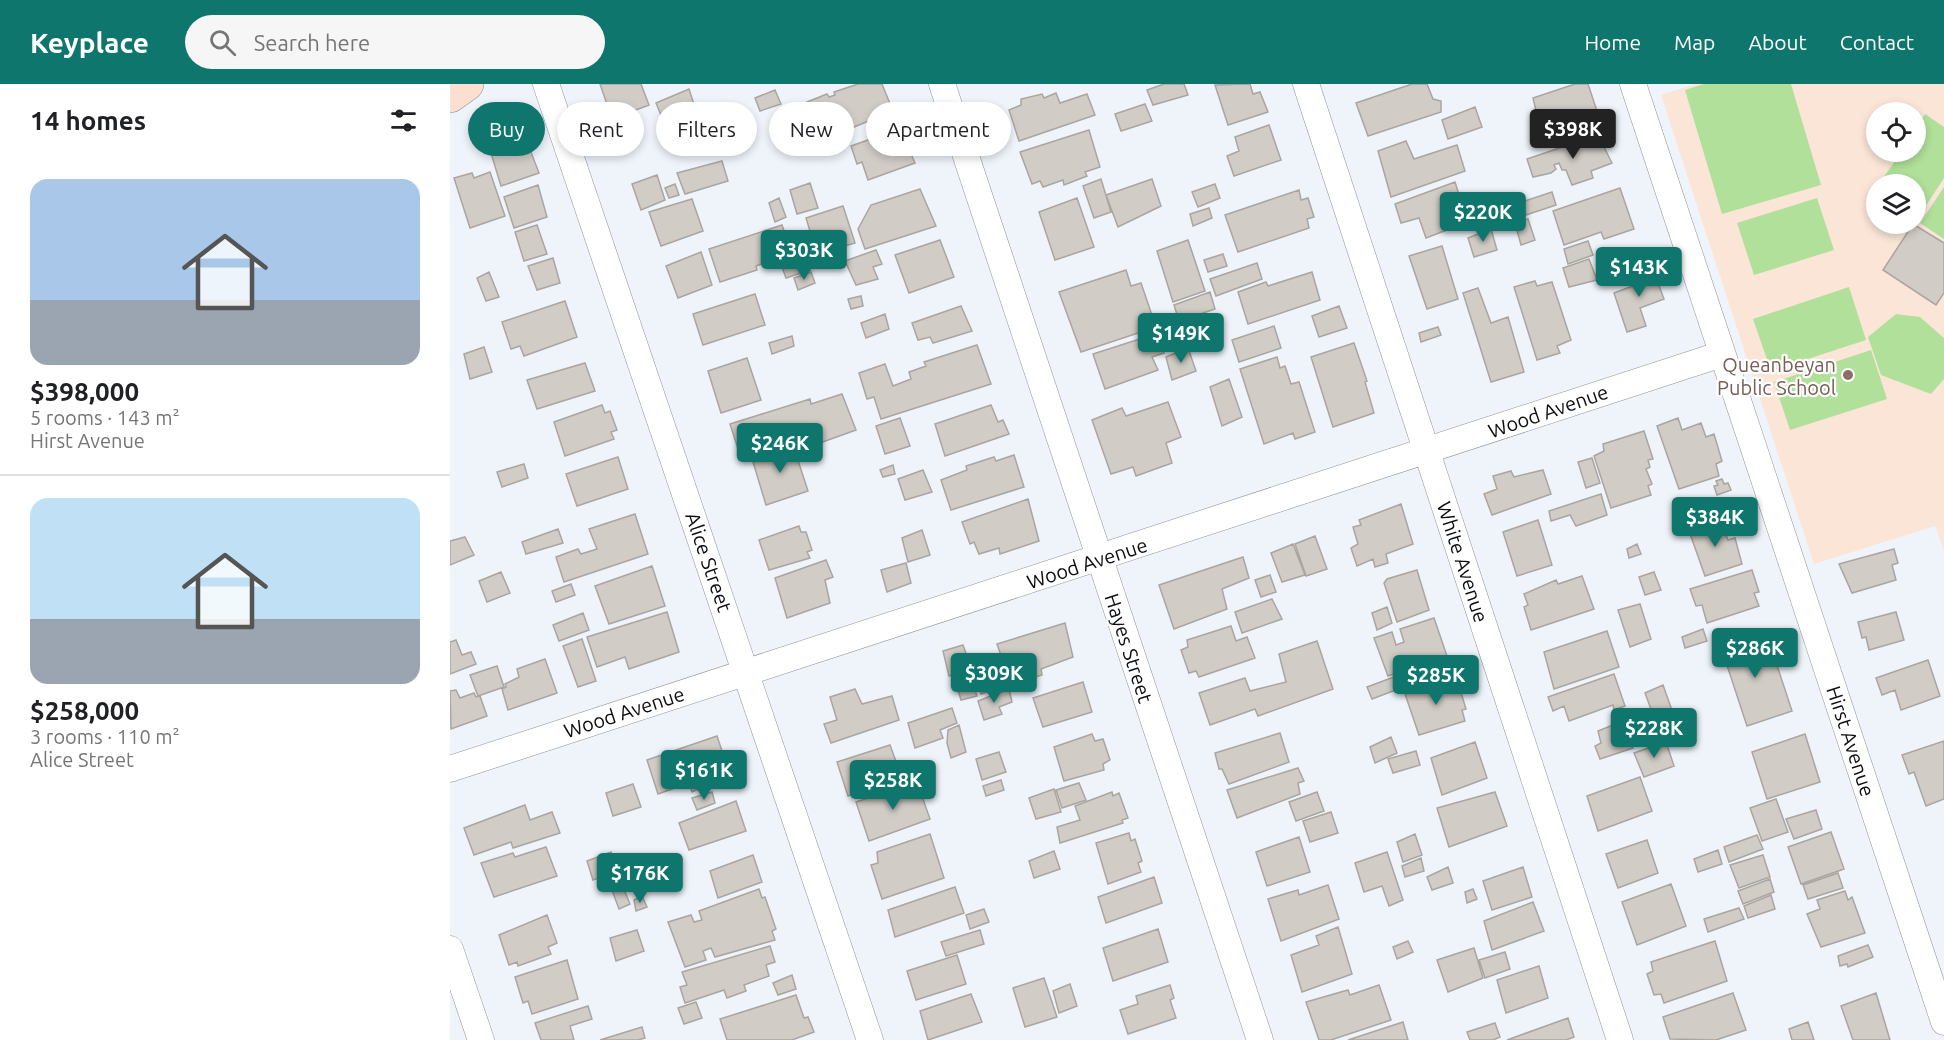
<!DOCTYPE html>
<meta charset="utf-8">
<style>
:root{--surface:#fff;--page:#f6f6f6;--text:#202124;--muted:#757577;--line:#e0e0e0;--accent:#0f766e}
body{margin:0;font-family:Ubuntu,sans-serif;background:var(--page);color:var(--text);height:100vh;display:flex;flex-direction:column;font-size:22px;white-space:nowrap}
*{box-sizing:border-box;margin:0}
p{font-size:20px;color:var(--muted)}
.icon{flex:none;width:33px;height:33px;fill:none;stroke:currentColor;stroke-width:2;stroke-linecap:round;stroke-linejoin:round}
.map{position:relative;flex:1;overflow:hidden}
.details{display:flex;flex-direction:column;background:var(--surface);width:450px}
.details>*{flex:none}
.banner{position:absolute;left:18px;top:18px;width:570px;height:54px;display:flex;gap:12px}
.controls{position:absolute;left:1416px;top:18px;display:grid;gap:12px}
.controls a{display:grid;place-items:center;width:60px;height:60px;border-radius:50%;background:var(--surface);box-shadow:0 3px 9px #0003;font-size:30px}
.price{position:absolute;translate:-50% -51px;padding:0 14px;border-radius:6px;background:var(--accent);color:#fff;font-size:20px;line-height:39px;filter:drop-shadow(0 2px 3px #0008)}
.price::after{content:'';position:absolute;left:50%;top:36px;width:18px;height:14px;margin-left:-9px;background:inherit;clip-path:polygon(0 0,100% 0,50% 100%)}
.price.active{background:#222;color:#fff}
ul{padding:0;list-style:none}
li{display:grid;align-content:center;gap:12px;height:318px;padding:0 30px}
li+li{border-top:2px solid var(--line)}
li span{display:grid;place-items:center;height:186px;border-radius:18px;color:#555}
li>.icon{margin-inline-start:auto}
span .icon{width:108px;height:108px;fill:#fffc;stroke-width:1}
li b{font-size:26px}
h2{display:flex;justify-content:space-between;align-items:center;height:72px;padding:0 30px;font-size:26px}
.pill{padding:0 21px;border-radius:27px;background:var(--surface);box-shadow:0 3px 9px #0003;font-size:21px;line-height:54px}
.pill.active{background:var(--accent);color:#fff}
header{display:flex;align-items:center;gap:36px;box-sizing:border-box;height:84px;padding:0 30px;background:var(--accent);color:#fff}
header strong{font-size:28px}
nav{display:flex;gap:33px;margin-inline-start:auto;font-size:21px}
.search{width:420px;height:54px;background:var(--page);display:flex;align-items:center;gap:15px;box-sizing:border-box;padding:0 21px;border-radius:33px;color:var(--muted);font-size:22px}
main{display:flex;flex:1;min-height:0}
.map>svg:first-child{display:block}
.education{fill:#fae5d7;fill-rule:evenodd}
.green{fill:#b0e099}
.building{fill:#d1ccc6;stroke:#aaa5a0;stroke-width:1.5}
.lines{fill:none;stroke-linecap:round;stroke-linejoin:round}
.minor-casing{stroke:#8e9398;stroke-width:27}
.secondary-casing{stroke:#8e9398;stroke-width:34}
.minor{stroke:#fff;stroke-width:26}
.secondary{stroke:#fbe0d1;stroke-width:33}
.education-dot{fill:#8d6e63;stroke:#fff;stroke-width:2}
.labels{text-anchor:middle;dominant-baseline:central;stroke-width:4.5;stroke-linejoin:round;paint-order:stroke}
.education-label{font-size:20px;fill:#785e54;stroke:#fff;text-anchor:end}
.street-label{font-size:20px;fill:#0b0d0f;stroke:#fff}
</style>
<header>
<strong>Keyplace</strong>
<div class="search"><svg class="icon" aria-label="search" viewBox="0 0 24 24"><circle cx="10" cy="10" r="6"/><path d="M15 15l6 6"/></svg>Search here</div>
<nav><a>Home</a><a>Map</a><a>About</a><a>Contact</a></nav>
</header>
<main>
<section class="details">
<h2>14 homes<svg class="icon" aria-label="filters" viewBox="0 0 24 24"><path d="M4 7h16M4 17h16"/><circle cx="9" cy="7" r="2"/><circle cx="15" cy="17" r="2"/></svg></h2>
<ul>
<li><span style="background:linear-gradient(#a9c7e8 65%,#9aa5b1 0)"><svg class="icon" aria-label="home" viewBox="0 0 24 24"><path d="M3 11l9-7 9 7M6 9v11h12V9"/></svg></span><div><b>$398,000</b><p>5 rooms · 143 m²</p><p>Hirst Avenue</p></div></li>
<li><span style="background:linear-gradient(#bfe0f5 65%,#9aa5b1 0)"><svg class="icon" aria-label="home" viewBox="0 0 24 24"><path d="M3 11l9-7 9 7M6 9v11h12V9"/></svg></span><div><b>$258,000</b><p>3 rooms · 110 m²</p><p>Alice Street</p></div></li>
</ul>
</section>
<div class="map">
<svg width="1494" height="956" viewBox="0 0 1494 956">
<rect width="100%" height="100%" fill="#eef4fa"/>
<path class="education" d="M1246,0H1494V466L1485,442L1364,480L1211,11ZM1426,28H1466V68H1426ZM1426,100H1466V140H1426Z"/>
<path class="green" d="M1254,0H1341L1371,101L1272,130L1235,6Z
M1475,30L1494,43V94L1466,137V100H1429L1451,68H1466V45Z
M1494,103V155L1470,139Z
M1367,114L1384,166L1304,191L1287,139Z
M1399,203L1416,256L1321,287L1303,235Z
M1446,230L1470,233L1494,254V295L1481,310L1431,291L1418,253Z
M1421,266L1437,315L1340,346L1324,298Z"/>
<path class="building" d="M150,0H191L199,21L162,35Z
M408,0H432L443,27L370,57L369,55L358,58L347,27L358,22L357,18L377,10L379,13L385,11L384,8Z
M714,0H734L738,11L703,21L697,6Z
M800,0L803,10L810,8L818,28L778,41L765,1Z
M962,0H977L983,15L991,17V28L918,52L906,19Z
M1125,0H1138L1147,27L1090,44L1083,14Z
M239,5L253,48L222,58L206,19Z
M325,6L331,20L310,27L305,14Z
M606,9L610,19L637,10L645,31L569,57L559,26L571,21V15L592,10L594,14Z
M695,20L702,37L671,47L665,30Z
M1025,23L1032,43L998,55L992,36Z
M819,41L831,76L784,92L777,72L789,67L785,53Z
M639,46L650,83L635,88L637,92L614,101L613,96L593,103L590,97L582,100L570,68Z
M440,48L448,66L458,63L465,79L418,96L412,78L407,80L401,62Z
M74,50L89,89L51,102L41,69L44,67L42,60Z
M1148,51L1162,79L1141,87L1143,94L1122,101L1116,86H1112L1109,79L1104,81L1106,85L1101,89L1083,93L1077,75Z
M956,57L964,75L1007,61L1015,87L941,113L928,67Z
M272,77L278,97L235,110L227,89Z
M40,88L55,132L20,144L4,94L22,89L24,94Z
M207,91L215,116L191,126L182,100Z
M651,95L661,128L644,134L633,102Z
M702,95L711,122L668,143L656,111Z
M1005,98L1011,117L997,123L1002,144L976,154L969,134L951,139L945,120Z
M360,99L368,124L347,130L340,106Z
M225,100L229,111L219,114L215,104Z
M765,100L770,114L748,123L742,108Z
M88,101L97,133L64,144L54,113Z
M1170,104L1184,145L1154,155L1151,148L1114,161L1103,127Z
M470,105L486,142L415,165L408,145L421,121Z
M849,106L851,116L858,114L864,133L857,135L859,144L788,168L775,131Z
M1102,108L1106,121L1076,131L1072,118Z
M329,114L336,133L325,138L319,119Z
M627,114L644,163L605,176L589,128Z
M242,115L253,147L211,162L199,128Z
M393,122L405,159L367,170L356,134Z
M759,124L762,134L743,142L740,130Z
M1078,135L1085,156L1071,161L1065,139Z
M1463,140L1494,159V209L1486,221L1433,186Z
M87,141L97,170L74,177L65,148Z
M332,141L342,169L306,182L307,186L270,198L259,165Z
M1041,145L1047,166L1024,173L1018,154Z
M490,156L504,193L459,209L445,171Z
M738,156L755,207L723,218L707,167Z
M1138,157L1143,171L1118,180L1114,165Z
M992,162L1008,215L977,225L959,172Z
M426,166L432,180L423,183L428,195L406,201L395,177Z
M354,167L360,186L336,194L329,175Z
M251,168L262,201L228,214L216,182Z
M773,170L777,182L758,188L754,176Z
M103,174L110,199L87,206L78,182Z
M1139,175L1147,196L1119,203L1113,184Z
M807,179L812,195L766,212L760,195Z
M1201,180L1214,215L1190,224L1196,242L1177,248L1164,209L1188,200L1184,187Z
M676,186L681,202L691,199L706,243L631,268L609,208Z
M39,188L49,213L36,217L27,194Z
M361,188L365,199L348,206L344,194Z
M862,188L870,216L798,240L788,208L816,198L818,202Z
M1085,197L1087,202L1102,198L1121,256L1107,262L1110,269L1087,276L1064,203Z
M1028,204L1041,239L1058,233L1074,288L1041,298L1013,209Z
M760,208L765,225L729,237L724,221Z
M305,210L315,241L253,261L243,230Z
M411,212L413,222L401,225L398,215Z
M115,217L127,253L74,272L70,262L61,265L52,238Z
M511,222L522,247L483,259L480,253L468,256L462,239Z
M889,222L897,244L869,253L862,232Z
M435,230L439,245L416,254L411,239Z
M824,242L831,264L789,278L782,256Z
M988,243L991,251L971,258L969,249Z
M342,252L344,262L322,270L319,259Z
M696,253L698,259L709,256L714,269L702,273L708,286L655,305L643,270Z
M904,259L917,297L915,298L924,329L883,343L861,273Z
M527,261L541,300L431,335L424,313L417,315L409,289L435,280L443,302L461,295L459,288L476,282L474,278Z
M34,263L42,288L20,295L14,270Z
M738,264L746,287L722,296L716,273Z
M827,273L830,284L835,282L841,300L849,298L865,348L845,355L843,349L814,360L790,285Z
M297,274L311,316L271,329L258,287Z
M135,279L145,307L87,325L77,296Z
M779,295L792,333L772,342L760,303Z
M392,310L406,346L356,364L352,350L290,371L280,340L360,315L361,320Z
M718,318L731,353L716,359L722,379L686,392L683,383L661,390L642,336L672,324L676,332Z
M152,321L155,329L160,327L167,346L161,348L164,355L115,372L104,338Z
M541,321L548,338L553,336L559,350L495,372L485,340Z
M450,334L460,362L435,370L426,342Z
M1228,334L1232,346L1251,339L1256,353L1264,350L1272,377L1266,380L1269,392L1229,405L1207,342Z
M1194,347L1203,375L1198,376L1200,383L1196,385L1202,400L1198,402L1201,411L1161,424L1144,372L1154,367L1153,360Z
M342,358L358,407L316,421L303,378L315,373L314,369Z
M564,371L574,403L501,426L491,396L517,386L516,382L544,373L546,377Z
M168,373L178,405L127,422L116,390Z
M1142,374L1150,399L1136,404L1128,378Z
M74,380L78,394L52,403L47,388Z
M443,381L445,390L433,393L430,386Z
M473,386L482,408L455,416L448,395Z
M1093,386L1101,410L1042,431L1034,410L1047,405L1043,392L1061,387L1064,393Z
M1272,395L1274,400L1278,399L1281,406L1267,411L1264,402L1268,401L1266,397Z
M1151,410L1157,431L1126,442L1120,431L1101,437L1099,427Z
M578,415L589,457L550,470L549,464L529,470L524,458L520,460L512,438Z
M951,420L963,460L936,470L938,479L925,483L923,475L907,482L901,464L908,460L903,443L911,441L909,436Z
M185,430L198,470L114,498L106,473L128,465L131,470L147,465L139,445Z
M1270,435L1278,456L1285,454L1292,480L1255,492L1238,444Z
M1088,436L1102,481L1067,492L1053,448Z
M349,442L351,448H356L362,466L357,468L360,474L319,486L309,456Z
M108,445L113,459L76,470L72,458Z
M472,446L480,471L458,478L452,454Z
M865,452L877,485L856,492L845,460Z
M15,453L24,471L0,481V457Z
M843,460L855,491L832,498L821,469Z
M1187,460L1191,470L1179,474L1177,465Z
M1444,465L1448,479L1442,481L1446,496L1402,509L1389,480Z
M793,473L799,494L772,505L777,525L724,545L709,501Z
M376,476L383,493L375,496L380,519L337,534L325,494Z
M456,479L461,499L437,508L431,486Z
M202,482L215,522L159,540L145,502Z
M967,486L979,526L947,538L934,499L937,495Z
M1302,486L1309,508L1304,509L1309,522L1257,539L1252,521L1246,522L1240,505Z
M51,488L60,509L37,518L29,497Z
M1204,488L1211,506L1195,511L1189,493Z
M820,491L826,508L811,513L805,496Z
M1132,492L1144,525L1081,546L1074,523L1078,521L1074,510L1106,496L1108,500Z
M121,500L125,511L106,518L102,507Z
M822,515L832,535L792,549L785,528Z
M1190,520L1201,555L1180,563L1168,526Z
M937,523L942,539L927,546L922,529Z
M217,528L229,568L179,585L175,573L147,583L137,553Z
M1446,528L1454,556L1419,566L1416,553L1412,554L1408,538Z
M133,529L139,546L109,557L103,541Z
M984,534L997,572L938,592L924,554L942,548L946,561L954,558L950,545Z
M615,539L623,573L591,585L592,591L561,600L558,596L551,599L552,603L531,610L525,589L554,580L547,560Z
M781,542L786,557L797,553L805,574L749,593L746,587L739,589L731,566L738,563L737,556Z
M1253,545L1257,557L1235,564L1232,553Z
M1303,546L1311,570L1322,566L1342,627L1297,642L1269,557Z
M1157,547L1169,583L1104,605L1094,568Z
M132,555L146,597L128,603L113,562Z
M6,556L12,571L21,568L26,580L0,590V558Z
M867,557L883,605L808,632L805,625L760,641L749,609L795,594L800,607L836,598L829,570Z
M513,561L521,584L499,592L493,567Z
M95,575L107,609L58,626L52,605L56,603L55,600L69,593L67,585Z
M1478,576L1490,612L1451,626L1445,606L1432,611L1426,594Z
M47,582L54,603L28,612L20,591Z
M960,587L964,599L922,615L917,603Z
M519,590L527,612L511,616L505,596Z
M1164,590L1175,622L1164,626L1163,621L1119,637L1114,622L1103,627L1098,613Z
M1000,592L1005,603L1009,602L1016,625L1012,626L1015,637L969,651L955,610Z
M633,598L642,628L593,643L583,614Z
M1213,601L1223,629L1205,636L1195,609Z
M405,605L412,620L442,612L449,636L381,659L374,640L387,636L380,613Z
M559,605L562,618L549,623L552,630L534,636L528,617Z
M6,606L10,614L24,609L26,613L30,612L37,632L1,645L0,607Z
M502,624L507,639L490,646L493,654L465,664L458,639Z
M1173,637L1183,664L1150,675L1145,662L1151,659L1148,647Z
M509,641L516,668L501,674L497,659L498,646Z
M830,649L839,678L779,700L772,685H769L765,669Z
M642,650L645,657L653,655L660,676L653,680L654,686L614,697L604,663Z
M1355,650L1370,698L1317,715L1302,668Z
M267,652L280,691L242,708L239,699L208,710L197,676Z
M941,653L947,669L925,679L920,663Z
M1494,657V715L1476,722L1464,688L1459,690L1452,671Z
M1025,658L1037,694L992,711L981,674Z
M1216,658L1224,682L1194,693L1184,669Z
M440,661L452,694L398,712L387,678Z
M966,667L970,681L943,689L938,675Z
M549,668L556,688L532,696L526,675Z
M848,684L854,697L848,699L850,710L787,734L777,706Z
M1190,693L1202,727L1148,747L1137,712Z
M551,696L554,706L536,712L533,702Z
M467,698L480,735L419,757L406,718Z
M629,699L636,716L612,724L606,706Z
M183,700L191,723L163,732L156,709Z
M604,705L611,728L586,735L579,714Z
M262,708L265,719L247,726L242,714Z
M662,708L663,712L669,709L678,734L672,736L673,739L610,759L607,743L630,736L625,722Z
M867,708L874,727L846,737L839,718Z
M1045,708L1057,742L999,763L987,724Z
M1326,715L1338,748L1312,757L1300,724Z
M286,717L296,747L239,766L229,739Z
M75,721L80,736L102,728L110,749L63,764L61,758L24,771L14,744Z
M1366,726L1372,745L1344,755L1336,735Z
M881,728L888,749L860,758L853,737Z
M1381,748L1394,785L1351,800L1338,763Z
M679,749L681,757L685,755L692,777L688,779L691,788L658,800L646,759Z
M480,750L494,794L432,815L421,781L428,779L427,768Z
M965,750L972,771L953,778L947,758Z
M1307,751L1313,765L1279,778L1274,763Z
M849,753L860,788L817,802L806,768Z
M1197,756L1208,789L1168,804L1156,770Z
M96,763L107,792L44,813L31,779L63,769L65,773Z
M1268,766L1272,780L1248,788L1244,775Z
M604,767L610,785L584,794L579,777Z
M161,768L167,787L143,796L137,777Z
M937,768L953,816L939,822L932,802L914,808L905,779Z
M303,771L312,798L268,814L260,787Z
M1313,771L1320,793L1289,804L1280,781Z
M971,774L974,787L955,793L952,782Z
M998,783L1003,799L982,806L977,793Z
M1073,783L1082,813L1042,826L1033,797Z
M1388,789L1393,804L1358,815L1353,801Z
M704,793L712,819L656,839L648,813Z
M1320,795L1324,808L1293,820L1288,807Z
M1221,800L1236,842L1187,861L1172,818Z
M878,801L889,835L831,857L818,815L848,806L849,811Z
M173,803L180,820L169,825L162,806Z
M505,803L514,829L445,853L438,826Z
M309,805L312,814L315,813L326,845L322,847L325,856L265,873L261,864L253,867L256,876L235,883L218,838L241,831L244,838L252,836L249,827Z
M1023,805L1027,815L1017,819L1015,808Z
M1395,807L1398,816L1402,813L1415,849L1371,863L1357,830L1370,825L1367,816Z
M1321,811L1325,825L1298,834L1294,822Z
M192,812L197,823L186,827L184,816Z
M1083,818L1094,847L1042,866L1034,837Z
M1289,824L1294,835L1258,848L1254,835Z
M534,825L539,838L520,845L516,831Z
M97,831L107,859L98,863L101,870L68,882L67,878L59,881L49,851Z
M888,843L902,890L852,908L841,871L869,861L866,852Z
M708,845L718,878L663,897L653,864Z
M187,846L194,867L166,877L160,854Z
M530,846L534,860L496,872L491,858Z
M958,857L963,868L947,875L943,863Z
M1265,857L1277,897L1214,919L1211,910L1204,911L1197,890L1203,887L1201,878Z
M1418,861L1423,873L1398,883L1397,880L1390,882L1388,872Z
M320,862L325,878L316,881L319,892L294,901L296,907L277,914L274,906L235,919L230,903L237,901L232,888Z
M1024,864L1033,894L998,908L987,876Z
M1055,868L1060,885L1035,894L1029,876Z
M507,871L516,900L466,916L457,887Z
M117,876L128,915L82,930L78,917L73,919L65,893Z
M1089,882L1098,914L1056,929L1047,896Z
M342,891L346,905L328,911L323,899Z
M594,894L607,933L575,943L563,904Z
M620,900L627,922L609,929L603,907Z
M720,901L724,914L720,916L726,934L678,950L670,926L688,920L686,912Z
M929,901L941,936L881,956H869L856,918L898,906L900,911Z
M1283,909L1296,946L1266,956L1220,955L1213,933Z
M1426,909L1440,956H1403L1391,922Z
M521,910L532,938L478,956L470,927Z
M346,911L354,934L358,933L364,948L342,956H277L270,935Z
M246,918L252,934L234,940L228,924Z
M138,922L142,935L120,942L124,956H91L85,939Z
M1118,934L1124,953L1116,956H1057Z
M953,938L958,956H898Z
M1358,938L1364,956H1342L1339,945Z
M1045,939L1050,953L1043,956H1020L1017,948Z
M192,943L195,954L188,956H150Z"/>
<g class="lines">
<g class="minor-casing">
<path id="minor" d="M96,0L420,956
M492,0L810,956
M856,0L1170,956
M1183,0L1494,938
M0,685L1272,270
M0,865L31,956"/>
</g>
<g class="secondary-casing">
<path id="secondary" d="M0,12L17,0"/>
</g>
<use href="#minor" class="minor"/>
<use href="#secondary" class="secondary"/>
</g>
<circle class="education-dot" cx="1398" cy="291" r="6"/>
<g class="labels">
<g class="education-label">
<text x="1386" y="280">Queanbeyan<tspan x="1386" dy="23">Public School</tspan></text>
</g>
<g class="street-label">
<text transform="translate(1098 327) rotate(-19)">Wood Avenue</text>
<text transform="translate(259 478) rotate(71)">Alice Street</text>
<text transform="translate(1013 478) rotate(72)">White Avenue</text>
<text transform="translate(637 479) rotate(-18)">Wood Avenue</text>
<text transform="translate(679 564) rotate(72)">Hayes Street</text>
<text transform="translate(174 628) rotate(-18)">Wood Avenue</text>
<text transform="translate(1401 657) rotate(72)">Hirst Avenue</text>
</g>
</g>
</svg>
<div class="controls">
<a><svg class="icon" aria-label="locate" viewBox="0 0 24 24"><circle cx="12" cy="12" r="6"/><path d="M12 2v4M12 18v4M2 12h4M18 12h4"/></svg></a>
<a><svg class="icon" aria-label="layers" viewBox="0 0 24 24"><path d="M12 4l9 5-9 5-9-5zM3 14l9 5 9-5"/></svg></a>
</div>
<b class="price active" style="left:1123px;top:76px">$398K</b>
<b class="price" style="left:1033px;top:159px">$220K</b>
<b class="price" style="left:354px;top:197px">$303K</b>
<b class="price" style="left:1189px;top:214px">$143K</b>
<b class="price" style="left:731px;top:280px">$149K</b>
<b class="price" style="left:330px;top:390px">$246K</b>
<b class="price" style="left:1265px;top:464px">$384K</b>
<b class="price" style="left:1305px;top:595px">$286K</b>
<b class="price" style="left:544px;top:620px">$309K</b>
<b class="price" style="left:986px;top:622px">$285K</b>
<b class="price" style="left:1204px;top:675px">$228K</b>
<b class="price" style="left:254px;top:717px">$161K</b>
<b class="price" style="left:443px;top:727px">$258K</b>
<b class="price" style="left:190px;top:820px">$176K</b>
<div class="banner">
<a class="pill active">Buy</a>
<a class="pill">Rent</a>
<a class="pill">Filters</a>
<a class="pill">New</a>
<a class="pill">Apartment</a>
</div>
</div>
</main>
